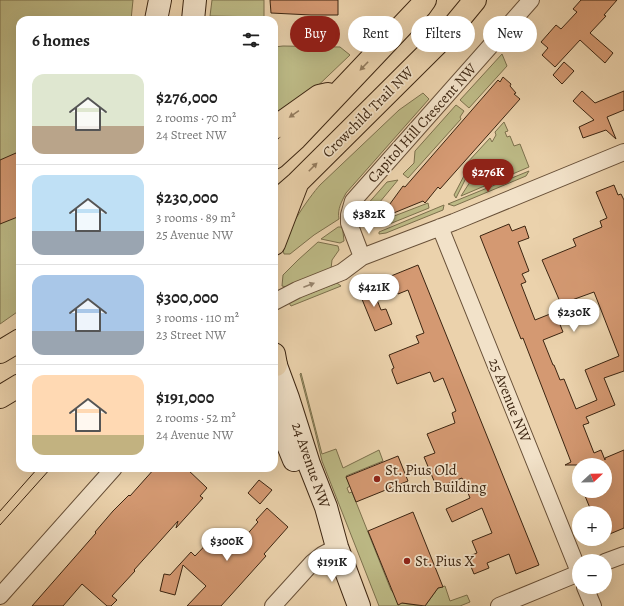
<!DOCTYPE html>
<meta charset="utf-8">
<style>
:root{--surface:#fff;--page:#f2f2f2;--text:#222;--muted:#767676;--line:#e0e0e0;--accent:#8f2418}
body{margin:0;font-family:Alegreya,serif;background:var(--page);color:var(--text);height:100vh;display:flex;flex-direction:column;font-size:15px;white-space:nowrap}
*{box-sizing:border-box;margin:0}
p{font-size:13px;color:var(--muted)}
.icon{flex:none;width:22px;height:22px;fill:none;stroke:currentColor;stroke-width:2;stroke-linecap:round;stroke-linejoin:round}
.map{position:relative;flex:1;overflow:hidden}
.panel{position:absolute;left:16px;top:16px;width:262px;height:456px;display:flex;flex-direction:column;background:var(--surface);border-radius:12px;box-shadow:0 4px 16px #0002}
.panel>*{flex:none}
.guide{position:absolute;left:290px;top:16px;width:274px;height:36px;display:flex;gap:8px}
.needle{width:26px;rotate:68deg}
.buttons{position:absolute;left:572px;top:458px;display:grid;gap:8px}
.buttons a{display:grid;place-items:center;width:40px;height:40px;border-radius:50%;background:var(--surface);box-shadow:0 4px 16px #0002;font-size:20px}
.price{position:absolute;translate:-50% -34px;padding:0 9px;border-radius:14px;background:#fff;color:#222;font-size:13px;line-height:26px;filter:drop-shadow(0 1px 2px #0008)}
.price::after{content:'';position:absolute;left:50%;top:24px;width:12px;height:9px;margin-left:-6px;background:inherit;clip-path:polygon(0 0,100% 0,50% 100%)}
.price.on{background:var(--accent);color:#fff}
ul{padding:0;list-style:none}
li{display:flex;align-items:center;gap:12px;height:100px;padding:0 16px}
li+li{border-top:1px solid var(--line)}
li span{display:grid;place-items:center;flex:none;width:112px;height:80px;border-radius:12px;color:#555}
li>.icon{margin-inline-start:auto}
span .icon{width:48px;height:48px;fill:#fffc;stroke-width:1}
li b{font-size:17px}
h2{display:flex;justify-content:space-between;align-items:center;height:48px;padding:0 16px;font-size:17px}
.tag{padding:0 14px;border-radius:18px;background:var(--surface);box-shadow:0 4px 16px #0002;font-size:14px;line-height:36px}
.tag.on{background:var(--accent);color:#fff}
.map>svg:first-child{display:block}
.green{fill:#bdba86;stroke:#7c704c}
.building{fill:#d49972;stroke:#3c2511}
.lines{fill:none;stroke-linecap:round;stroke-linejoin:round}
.street-casing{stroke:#685038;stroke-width:18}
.secondary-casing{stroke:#3c2511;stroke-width:24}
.highway-casing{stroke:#3c2511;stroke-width:24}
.street{stroke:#f2e2c9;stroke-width:16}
.secondary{stroke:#f2e2c9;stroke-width:22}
.highway{stroke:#ebd2ac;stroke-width:22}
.tram{stroke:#3c2511;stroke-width:1}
.oneway{fill:#947c5e}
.oneway2{fill:#97846d}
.poi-dot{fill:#8f2418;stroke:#f2e2c9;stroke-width:1.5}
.labels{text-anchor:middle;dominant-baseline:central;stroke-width:3.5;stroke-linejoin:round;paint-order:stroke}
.street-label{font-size:15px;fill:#3c2511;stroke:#f2e2c9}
.poi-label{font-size:15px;fill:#3c2511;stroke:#f2e2c9;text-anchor:start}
</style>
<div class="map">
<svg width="624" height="606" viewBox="0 0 624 606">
<rect width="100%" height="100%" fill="#ebd2ac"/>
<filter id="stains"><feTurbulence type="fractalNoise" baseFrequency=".005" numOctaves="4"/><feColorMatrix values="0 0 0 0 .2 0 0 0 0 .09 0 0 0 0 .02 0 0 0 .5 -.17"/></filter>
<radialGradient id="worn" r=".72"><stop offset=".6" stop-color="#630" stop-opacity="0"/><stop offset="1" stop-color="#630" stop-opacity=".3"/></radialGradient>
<path class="green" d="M0,0H133L131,20H20V310L0,324Z
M212,0H264V17L210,16Z
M283,46L340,47L350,55L285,117L274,123V47Z
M502,54L507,66L469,108L460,100Z
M423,93L429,99L346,193C342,201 337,209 339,219L314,235L290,254H284C278,240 310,196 320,185L399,110Z
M456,105L464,111L460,117L461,119L408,178L403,174L414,163L415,151Z
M504,122L508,131L505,132L507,137L510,136L514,146L520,144L529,167L461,196L470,182L467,176L456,198L454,195L468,168L466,164L490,138L492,142L496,135L495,132Z
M529,171L526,176L454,206L448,204Z
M398,180L365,220V211L366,206L387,182Z
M428,203L429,208L387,225L389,218Z
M444,205L443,210L386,233L379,234V232Z
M338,227H342L343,232L344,241L340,243L321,239Z
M318,242L338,246L339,250L332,260L331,269L287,287L282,286L283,275L298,260Z
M337,283L341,286L291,306L289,303L292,299L298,298Z
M301,373L322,454L336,449L343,468L379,450L383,461L346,476L350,486L347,488L349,493L352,492L391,590L402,603L422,606H379L322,461L315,431L300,374Z
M445,586L450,601L467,595L470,602L460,606H425L438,588Z"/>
<path class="building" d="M270,0H338V15H311L271,13Z
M581,0H617L604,15L606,16L590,33L613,53L605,63L580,40L555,67L542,55L548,48L541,42L556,25L561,29L577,12L573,9Z
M564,62L574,71L562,84L553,75Z
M503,77L511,84L510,86L516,93L514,94L520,99L440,189L438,187L425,203L423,201L379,219L403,186L405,187L498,80L500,82Z
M582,91L595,103L624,91V110L607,117L616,139L606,130L583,138L579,127L594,120L573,101Z
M16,153L20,164V216L0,224V160Z
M614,185L618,195L621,194L624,200V371L604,378L615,405L586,417L589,423L583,425L594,453L601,450L605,460V458L624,450V528L605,536V513H592L583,491H605V465H565L571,462L523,338L521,339L480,236L509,224L512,231L525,226L529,238L518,242L529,271L522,274L526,282L521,284L535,320L555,312L563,332L543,340L553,365H554L560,380L564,379L576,409L597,400L585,370L619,356L594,292L561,304L542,260L576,246L573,239L602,227L600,221L607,218L596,192Z
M418,265L539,565L516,574L509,554L487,563L489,568L474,574L467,557L477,553L472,541L492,533L482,508L452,522L446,509L470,498L462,478L437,488L424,457L435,453L427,434L455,423L452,413L456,411L443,378L434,382L430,372L397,384L392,371V369L394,368L389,355L419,343L416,336L424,333L408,290L398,294L391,276Z
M370,282L381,310L386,309L392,324L375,331L357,287Z
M398,456L408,481L356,502L346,477Z
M155,468H186L207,488L200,496L203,498L176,528L178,521L134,570L135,571L112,596L117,600L111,606H107L82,584L63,606H32L96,533L95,532L113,511L129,495L130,496Z
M259,480L272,490L260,504L248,493Z
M267,508L288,527L264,554L266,556L221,606H187L206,586L183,565L175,595L160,591L164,574L170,575L191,552L195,556L218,532L235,548L258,522L256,520Z
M413,512L443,587L438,588L425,606L402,603L398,605L368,531Z"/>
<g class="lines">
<g class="street-casing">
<path id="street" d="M440,227L579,572
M362,257L349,223V215L353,201L531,0
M274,302L297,290L342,272L362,257L454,222L624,152
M605,562L624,555
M585,587L593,606
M0,596L114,468
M273,606L312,563L322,555L337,547
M499,606L579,573"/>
</g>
<g class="secondary-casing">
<path id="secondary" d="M156,20L160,0
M193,20L195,0
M274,360L288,398L309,464L326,507L337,547L359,606
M274,411L294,460"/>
</g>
<g class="highway-casing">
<path id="highway" d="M274,128L319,96L328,94
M274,158L296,138L420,7L425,0
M274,203L297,183L447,34L475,0
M274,244L297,184
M0,352L20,340
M274,354L276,365
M0,397L20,385"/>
</g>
<use href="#street" class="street"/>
<use href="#secondary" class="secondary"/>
<use href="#highway" class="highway"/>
<path class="tram" d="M0,511L38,468
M0,525L51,468"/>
</g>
<defs><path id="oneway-solid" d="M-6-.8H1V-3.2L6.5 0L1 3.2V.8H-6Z"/></defs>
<g class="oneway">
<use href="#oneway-solid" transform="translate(364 66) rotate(134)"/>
<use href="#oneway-solid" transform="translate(294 114) rotate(145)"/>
<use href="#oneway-solid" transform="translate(313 167) rotate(-45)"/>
</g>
<use class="oneway2" href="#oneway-solid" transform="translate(309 285) rotate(-21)"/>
<g class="poi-dot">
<circle cx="377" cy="479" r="4"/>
<circle cx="407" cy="561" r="4"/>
</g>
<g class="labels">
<g class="street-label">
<text transform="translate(368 112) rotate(-45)">Crowchild Trail NW</text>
<text transform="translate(422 123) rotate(-48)">Capitol Hill Crescent NW</text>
<text transform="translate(510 400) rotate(68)">25 Avenue NW</text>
<text transform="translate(311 465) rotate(71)">24 Avenue NW</text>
</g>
<g class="poi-label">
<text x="385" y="470">St. Pius Old<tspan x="385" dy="17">Church Building</tspan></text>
<text x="415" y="561">St. Pius X</text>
</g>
</g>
<rect width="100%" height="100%" filter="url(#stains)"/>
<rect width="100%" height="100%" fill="url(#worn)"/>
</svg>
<div class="buttons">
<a><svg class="needle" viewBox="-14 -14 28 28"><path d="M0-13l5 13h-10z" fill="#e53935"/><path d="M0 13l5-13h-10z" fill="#767676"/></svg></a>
<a>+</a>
<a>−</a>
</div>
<b class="price on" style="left:488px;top:193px">$276K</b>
<b class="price" style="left:369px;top:235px">$382K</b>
<b class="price" style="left:374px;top:308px">$421K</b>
<b class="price" style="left:574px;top:333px">$230K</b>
<b class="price" style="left:227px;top:562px">$300K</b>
<b class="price" style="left:332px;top:583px">$191K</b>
<div class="guide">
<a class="tag on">Buy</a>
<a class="tag">Rent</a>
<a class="tag">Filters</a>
<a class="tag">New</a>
</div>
<section class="panel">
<h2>6 homes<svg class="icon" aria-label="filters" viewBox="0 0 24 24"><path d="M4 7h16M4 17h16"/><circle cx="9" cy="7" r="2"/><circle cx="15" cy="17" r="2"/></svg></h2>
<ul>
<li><span style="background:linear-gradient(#dfe7d0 65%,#b9a48a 0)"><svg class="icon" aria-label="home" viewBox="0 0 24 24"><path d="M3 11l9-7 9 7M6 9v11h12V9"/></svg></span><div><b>$276,000</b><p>2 rooms · 70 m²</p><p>24 Street NW</p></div></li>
<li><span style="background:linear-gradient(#bfe0f5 70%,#9aa5b1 0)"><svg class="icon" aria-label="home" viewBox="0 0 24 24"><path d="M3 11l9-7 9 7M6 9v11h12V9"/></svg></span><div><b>$230,000</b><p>3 rooms · 89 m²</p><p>25 Avenue NW</p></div></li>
<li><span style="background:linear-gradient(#a9c7e8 70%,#9aa5b1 0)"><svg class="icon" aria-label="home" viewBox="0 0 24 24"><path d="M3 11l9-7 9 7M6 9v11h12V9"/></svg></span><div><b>$300,000</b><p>3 rooms · 110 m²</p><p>23 Street NW</p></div></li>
<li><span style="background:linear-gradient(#ffd9b3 75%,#c2b280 0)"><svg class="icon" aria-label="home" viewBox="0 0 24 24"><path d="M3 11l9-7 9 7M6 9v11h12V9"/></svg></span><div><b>$191,000</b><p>2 rooms · 52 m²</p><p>24 Avenue NW</p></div></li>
</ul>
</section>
</div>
